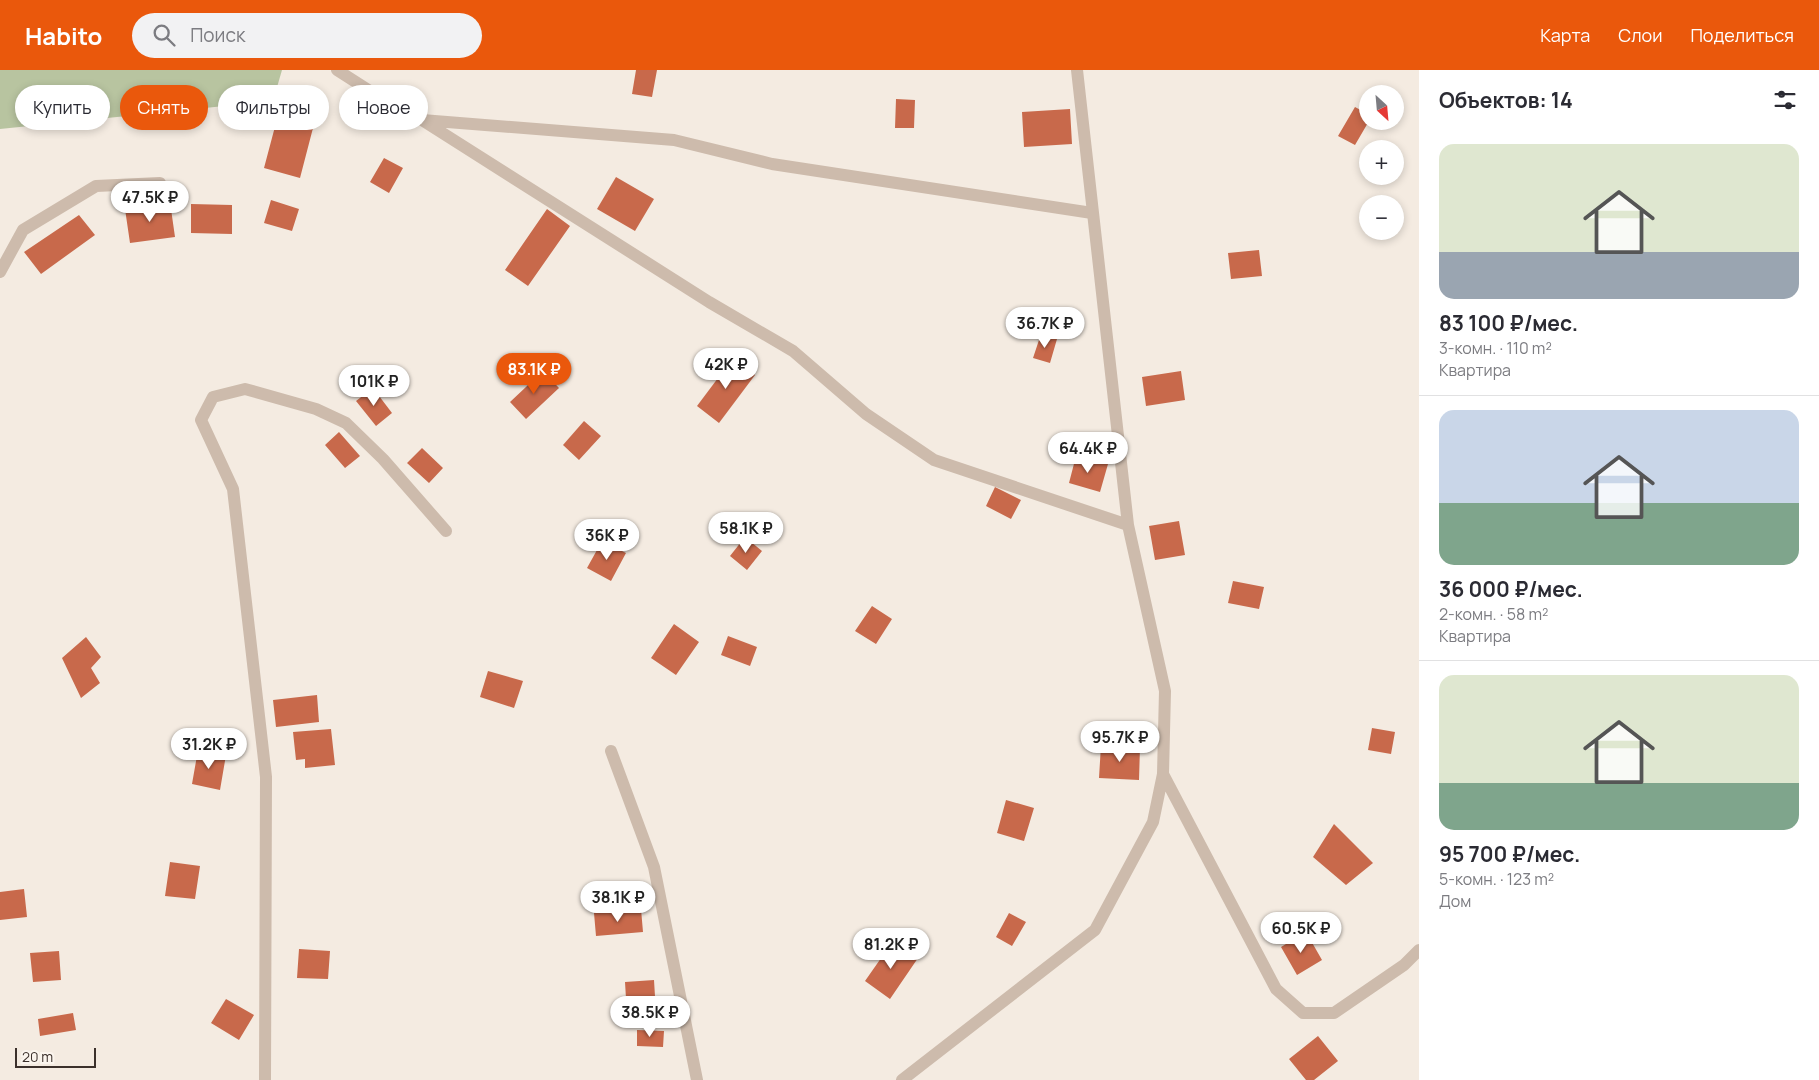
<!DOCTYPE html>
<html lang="ru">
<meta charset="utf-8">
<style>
:root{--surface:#fff;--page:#f2f2f3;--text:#2b2b33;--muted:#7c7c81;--line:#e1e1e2;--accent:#ea580c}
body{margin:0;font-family:Manrope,sans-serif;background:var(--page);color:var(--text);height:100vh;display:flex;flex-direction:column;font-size:19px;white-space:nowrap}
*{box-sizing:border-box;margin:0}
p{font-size:16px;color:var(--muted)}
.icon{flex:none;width:28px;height:28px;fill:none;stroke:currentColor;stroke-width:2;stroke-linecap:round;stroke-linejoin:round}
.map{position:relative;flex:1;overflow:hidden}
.sheet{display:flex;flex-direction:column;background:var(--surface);width:400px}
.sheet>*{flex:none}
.banner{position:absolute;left:15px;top:15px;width:475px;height:45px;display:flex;gap:10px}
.needle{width:32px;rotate:154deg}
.controls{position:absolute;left:1359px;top:15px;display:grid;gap:10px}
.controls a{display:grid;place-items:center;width:45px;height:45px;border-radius:50%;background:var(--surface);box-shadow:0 2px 8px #0003;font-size:25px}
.scale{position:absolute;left:15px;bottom:12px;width:81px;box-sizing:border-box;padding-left:5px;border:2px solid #3b302b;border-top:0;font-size:14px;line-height:18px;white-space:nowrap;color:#3b302b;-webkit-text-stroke:4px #fbf5ee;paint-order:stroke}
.price{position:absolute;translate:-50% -42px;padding:0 11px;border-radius:18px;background:#fff;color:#222;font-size:16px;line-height:32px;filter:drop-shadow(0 1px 2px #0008)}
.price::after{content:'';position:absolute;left:50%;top:30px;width:15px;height:11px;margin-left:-8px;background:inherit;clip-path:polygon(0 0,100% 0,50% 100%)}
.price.on{background:var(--accent);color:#fff}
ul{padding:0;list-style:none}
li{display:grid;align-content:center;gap:10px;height:265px;padding:0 20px}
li+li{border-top:1px solid var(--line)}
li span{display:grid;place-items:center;height:155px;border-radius:15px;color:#555}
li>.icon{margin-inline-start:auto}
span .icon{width:90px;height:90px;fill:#fffc;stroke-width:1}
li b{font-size:21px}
h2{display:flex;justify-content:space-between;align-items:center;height:60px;padding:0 20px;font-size:21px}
.chip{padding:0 18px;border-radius:22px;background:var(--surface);box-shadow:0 2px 8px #0003;font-size:18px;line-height:45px}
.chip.on{background:var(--accent);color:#fff}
header{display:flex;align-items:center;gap:30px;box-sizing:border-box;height:70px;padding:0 25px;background:var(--accent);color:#fff}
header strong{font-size:24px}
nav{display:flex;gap:28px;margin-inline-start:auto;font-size:18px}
.search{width:350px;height:45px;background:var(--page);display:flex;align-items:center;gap:12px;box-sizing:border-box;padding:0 18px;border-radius:28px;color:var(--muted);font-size:19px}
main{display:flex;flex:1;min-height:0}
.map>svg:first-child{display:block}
.green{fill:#b8c4a0}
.building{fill:#c8694b}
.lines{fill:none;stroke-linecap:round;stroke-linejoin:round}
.minor{stroke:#cdbbac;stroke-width:12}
</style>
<header>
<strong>Habito</strong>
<div class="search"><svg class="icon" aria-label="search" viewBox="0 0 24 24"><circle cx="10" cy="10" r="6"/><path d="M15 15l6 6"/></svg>Поиск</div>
<nav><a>Карта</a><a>Слои</a><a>Поделиться</a></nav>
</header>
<main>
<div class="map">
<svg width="1419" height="1010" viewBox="0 0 1419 1010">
<rect width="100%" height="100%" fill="#f4ebe1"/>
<path class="green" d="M0,0H282L273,31L0,59Z"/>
<path class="building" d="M636,0H657L652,27L632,24Z
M896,29L915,30L914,58H895Z
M1355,37L1368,44L1369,51L1355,75L1338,66Z
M1070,39L1072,74L1024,77L1022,42Z
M277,49L313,58L300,108L264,98Z
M384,88L403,98L389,123L370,112Z
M616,107L654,129L635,161L597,139Z
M271,130L299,139L292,161L264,153Z
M170,132L175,167L130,173L125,139Z
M191,134L232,135V164L191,163Z
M547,139L570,156L528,216L505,200Z
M79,145L95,165L41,204L24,182Z
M1259,180L1262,206L1231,209L1228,183Z
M1041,264L1057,269L1050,293L1033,288Z
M733,288L755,305L719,353L697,336Z
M543,301L559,318L526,349L510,332Z
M1181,301L1185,330L1146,336L1142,307Z
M373,318L392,343L376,356L356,331Z
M584,351L601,366L579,390L563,375Z
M339,362L360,386L345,398L325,375Z
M422,378L443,398L429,413L407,393Z
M1076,386L1108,394L1100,422L1069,413Z
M995,417L1021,430L1011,449L986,436Z
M1179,451L1185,485L1155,490L1149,456Z
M745,467L762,481L747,500L730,486Z
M602,471L626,483L611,511L587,498Z
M1233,511L1264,517L1259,539L1228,533Z
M872,536L892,549L876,574L855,561Z
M674,554L699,572L676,605L651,588Z
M728,566L757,577L750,596L721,585Z
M86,567L101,587L91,598L100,613L81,628L62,588Z
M488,601L523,611L514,638L480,627Z
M317,625L319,652L276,657L273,630Z
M1372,658L1395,662L1391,684L1368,680Z
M331,659L335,695L305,698V689L296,690L293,662Z
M1101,675L1140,677L1139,710L1099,708Z
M198,680L226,685L220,720L192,714Z
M1006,730L1034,738L1024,771L997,763Z
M1334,754L1373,793L1346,815L1313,787Z
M170,792L200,796L195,829L165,826Z
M24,819L27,847L0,850V822Z
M641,839L643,862L596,866L594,843Z
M1009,843L1026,852L1012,876L996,867Z
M1306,862L1322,890L1297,905L1281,877Z
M893,871L918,888L890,929L865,911Z
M299,879L330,881L328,909L297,908Z
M59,881L61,910L33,912L30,883Z
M654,910L656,943L627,945L625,912Z
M226,929L254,945L239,970L211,953Z
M73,943L76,960L40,966L38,949Z
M637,960L664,961L663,977L637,976Z
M1318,966L1338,991L1314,1010H1306L1289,989Z"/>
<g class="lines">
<path class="minor" d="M337,0L387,32L422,50L674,70L772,94L1092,143
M1077,0L1128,455L1165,621L1163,704L1276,919L1303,943H1334L1404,895L1419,880
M422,50L709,232L793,281L866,344L934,390L1128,455
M0,202L23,160L96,116L160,113
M611,681L654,797L697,1010
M265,1010L266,707L233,419L201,350L213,327L245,319L316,339L346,353L383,389L446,461
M902,1010L1095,860L1153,752L1163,704"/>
</g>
</svg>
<div class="controls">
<a><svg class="needle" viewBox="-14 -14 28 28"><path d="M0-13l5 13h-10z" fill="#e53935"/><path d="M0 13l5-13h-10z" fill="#7c7c81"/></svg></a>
<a>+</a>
<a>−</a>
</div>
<div class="scale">20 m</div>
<b class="price" style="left:150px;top:153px">47.5K ₽</b>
<b class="price" style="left:1045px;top:279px">36.7K ₽</b>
<b class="price" style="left:726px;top:320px">42K ₽</b>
<b class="price on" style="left:534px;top:325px">83.1K ₽</b>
<b class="price" style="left:374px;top:337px">101K ₽</b>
<b class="price" style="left:1088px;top:404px">64.4K ₽</b>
<b class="price" style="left:746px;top:484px">58.1K ₽</b>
<b class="price" style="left:607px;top:491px">36K ₽</b>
<b class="price" style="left:1120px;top:693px">95.7K ₽</b>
<b class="price" style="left:209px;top:700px">31.2K ₽</b>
<b class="price" style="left:618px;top:853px">38.1K ₽</b>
<b class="price" style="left:1301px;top:884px">60.5K ₽</b>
<b class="price" style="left:891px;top:900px">81.2K ₽</b>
<b class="price" style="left:650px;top:968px">38.5K ₽</b>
<div class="banner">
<a class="chip">Купить</a>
<a class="chip on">Снять</a>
<a class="chip">Фильтры</a>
<a class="chip">Новое</a>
</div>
</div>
<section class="sheet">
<h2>Объектов: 14<svg class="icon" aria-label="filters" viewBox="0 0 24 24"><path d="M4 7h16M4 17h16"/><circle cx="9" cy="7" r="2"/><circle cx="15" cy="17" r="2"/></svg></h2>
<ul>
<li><span style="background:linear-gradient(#dfe7d0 70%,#9aa5b1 0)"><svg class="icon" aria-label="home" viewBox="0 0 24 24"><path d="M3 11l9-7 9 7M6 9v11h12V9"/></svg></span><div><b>83 100 ₽/мес.</b><p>3-комн. · 110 m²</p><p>Квартира</p></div></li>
<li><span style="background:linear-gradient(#c9d6e8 60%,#7fa58c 0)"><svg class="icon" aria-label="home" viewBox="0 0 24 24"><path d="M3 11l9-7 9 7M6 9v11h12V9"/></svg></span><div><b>36 000 ₽/мес.</b><p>2-комн. · 58 m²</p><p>Квартира</p></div></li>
<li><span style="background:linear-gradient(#dfe7d0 70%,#7fa58c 0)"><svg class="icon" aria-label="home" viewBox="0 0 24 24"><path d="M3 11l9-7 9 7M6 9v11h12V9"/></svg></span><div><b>95 700 ₽/мес.</b><p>5-комн. · 123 m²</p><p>Дом</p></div></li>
</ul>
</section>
</main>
